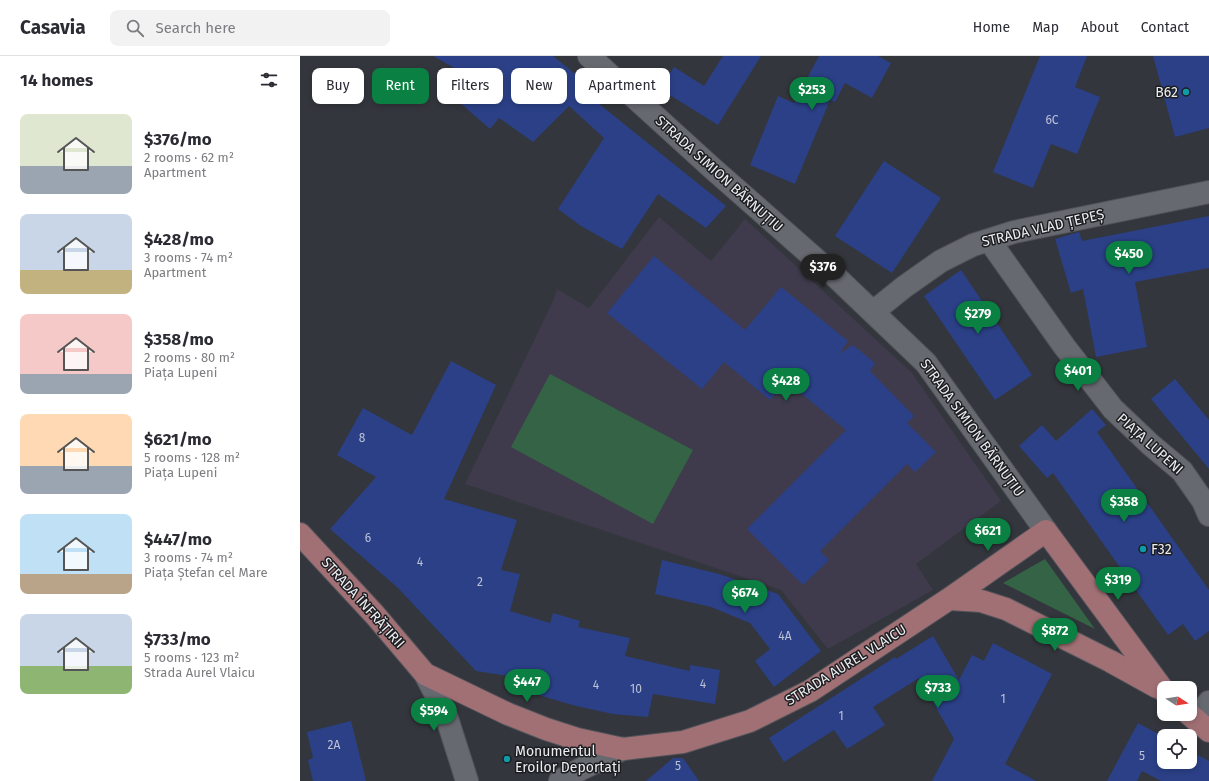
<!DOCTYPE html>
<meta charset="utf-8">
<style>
:root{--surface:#fff;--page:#f2f2f3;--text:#2b2b33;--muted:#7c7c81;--line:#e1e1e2;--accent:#0b8043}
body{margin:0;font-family:"Fira Sans",sans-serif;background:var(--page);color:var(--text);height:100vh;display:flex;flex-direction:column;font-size:15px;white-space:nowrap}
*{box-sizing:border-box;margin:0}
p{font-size:13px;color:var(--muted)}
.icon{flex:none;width:22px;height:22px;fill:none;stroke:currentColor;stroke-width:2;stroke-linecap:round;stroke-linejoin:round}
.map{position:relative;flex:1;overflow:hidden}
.details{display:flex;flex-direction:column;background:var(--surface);width:300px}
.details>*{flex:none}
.banner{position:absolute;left:12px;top:12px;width:380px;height:36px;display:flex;gap:8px}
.needle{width:26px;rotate:102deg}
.tools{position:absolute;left:857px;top:625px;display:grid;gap:8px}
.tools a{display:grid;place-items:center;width:40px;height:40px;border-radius:8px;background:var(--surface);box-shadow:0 2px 6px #0003;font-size:20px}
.price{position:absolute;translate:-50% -34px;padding:0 9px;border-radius:14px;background:var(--accent);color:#fff;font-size:13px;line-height:26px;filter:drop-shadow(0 1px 2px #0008)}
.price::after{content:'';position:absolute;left:50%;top:24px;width:12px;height:9px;margin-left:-6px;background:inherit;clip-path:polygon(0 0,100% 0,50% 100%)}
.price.current{background:#222;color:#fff}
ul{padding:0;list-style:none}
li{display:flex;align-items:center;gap:12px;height:100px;padding:0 20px}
li span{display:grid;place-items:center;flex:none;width:112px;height:80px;border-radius:8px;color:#555}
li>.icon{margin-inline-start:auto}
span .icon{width:48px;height:48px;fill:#fffc;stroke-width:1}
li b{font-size:17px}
h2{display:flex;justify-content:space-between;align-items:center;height:48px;padding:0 20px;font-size:17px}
.pill{padding:0 14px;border-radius:8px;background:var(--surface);box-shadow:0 2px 6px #0003;font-size:14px;line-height:36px}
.pill.current{background:var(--accent);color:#fff}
header{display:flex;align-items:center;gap:24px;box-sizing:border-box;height:56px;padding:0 20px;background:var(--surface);border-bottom:1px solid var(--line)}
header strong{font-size:19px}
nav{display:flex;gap:22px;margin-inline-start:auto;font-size:14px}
.search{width:280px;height:36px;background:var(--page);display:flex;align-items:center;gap:10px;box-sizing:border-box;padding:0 14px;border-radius:8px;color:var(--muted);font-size:15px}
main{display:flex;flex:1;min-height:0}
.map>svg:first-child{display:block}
.education{fill:#3f3b4c}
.grass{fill:#346445}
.building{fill:#2b4087}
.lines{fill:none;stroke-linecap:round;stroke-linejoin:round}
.minor-casing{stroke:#515359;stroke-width:24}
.major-casing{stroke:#515359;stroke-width:24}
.minor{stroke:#66696f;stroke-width:22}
.major{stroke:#a17075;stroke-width:22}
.culture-dot{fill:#0f9aa8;stroke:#1c1d20;stroke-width:1.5}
.labels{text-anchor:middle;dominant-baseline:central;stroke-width:3;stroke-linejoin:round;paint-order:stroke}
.number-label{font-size:12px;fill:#bcc2d6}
.poi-label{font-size:14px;fill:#ecedf1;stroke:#1c1d20;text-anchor:start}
.street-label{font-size:14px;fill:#ecedf1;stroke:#1c1d20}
</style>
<header>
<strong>Casavia</strong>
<div class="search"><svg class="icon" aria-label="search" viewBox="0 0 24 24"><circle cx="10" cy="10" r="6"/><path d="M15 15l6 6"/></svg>Search here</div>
<nav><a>Home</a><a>Map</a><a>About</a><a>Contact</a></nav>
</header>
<main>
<section class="details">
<h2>14 homes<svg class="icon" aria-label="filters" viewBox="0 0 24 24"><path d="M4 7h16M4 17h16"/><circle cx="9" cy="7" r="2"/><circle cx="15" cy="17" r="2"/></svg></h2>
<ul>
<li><span style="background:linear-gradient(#dfe7d0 65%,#9aa5b1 0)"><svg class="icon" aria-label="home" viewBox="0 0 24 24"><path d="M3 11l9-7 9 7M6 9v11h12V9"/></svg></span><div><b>$376/mo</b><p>2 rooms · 62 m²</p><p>Apartment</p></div></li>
<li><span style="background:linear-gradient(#c9d6e8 70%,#c2b280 0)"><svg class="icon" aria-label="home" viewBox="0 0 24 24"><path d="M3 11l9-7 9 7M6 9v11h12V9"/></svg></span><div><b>$428/mo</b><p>3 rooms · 74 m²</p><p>Apartment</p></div></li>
<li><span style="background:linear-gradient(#f6c9c9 75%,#9aa5b1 0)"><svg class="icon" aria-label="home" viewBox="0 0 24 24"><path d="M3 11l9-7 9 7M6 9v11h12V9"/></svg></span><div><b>$358/mo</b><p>2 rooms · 80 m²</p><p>Piața Lupeni</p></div></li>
<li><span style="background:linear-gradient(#ffd9b3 65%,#9aa5b1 0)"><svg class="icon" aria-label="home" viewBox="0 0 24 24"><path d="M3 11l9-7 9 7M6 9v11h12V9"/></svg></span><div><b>$621/mo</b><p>5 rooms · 128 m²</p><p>Piața Lupeni</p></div></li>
<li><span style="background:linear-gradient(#bfe0f5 75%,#b9a48a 0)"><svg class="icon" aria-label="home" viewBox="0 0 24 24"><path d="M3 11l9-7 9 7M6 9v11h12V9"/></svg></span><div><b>$447/mo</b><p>3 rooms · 74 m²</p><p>Piața Ștefan cel Mare</p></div></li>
<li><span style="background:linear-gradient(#c9d6e8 65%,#8fb573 0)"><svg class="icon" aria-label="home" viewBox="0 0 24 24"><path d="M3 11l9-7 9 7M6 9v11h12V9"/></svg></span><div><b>$733/mo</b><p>5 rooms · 123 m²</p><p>Strada Aurel Vlaicu</p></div></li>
</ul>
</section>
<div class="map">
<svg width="909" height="725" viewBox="0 0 909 725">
<rect width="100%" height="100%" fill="#33363c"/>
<path class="education" d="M359,161L411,205L445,163L611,316L701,445L616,508L633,534L528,593L481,534L165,428L254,243L257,233L289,252Z"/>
<path class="grass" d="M250,318L393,394L353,468L211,391Z
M745,503L795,573L703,527Z"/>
<path class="building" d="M133,0H253L289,29L286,33L299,44L298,47L426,150L406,172L358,138L322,193L281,170L258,153L304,82L269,50L233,86L199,62L190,73L159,46L176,24Z
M423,0H461L418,69L360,33L374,11L404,30Z
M519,0H578L591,7L572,42L545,27L535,46L530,44L495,128L450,109L478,40L494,47Z
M740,0H787L775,31L800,41L777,98L751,88L733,132L693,116Z
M853,0H909V72L875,81Z
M584,105L641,142L592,217L535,180Z
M909,160V212L835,226L847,291L796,301L783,233L771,237L755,183L779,176L782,185Z
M354,200L445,274L481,231L548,285L539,298L553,289L575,307L570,315L614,360L607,367L636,396L615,416L607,408L520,495L529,504L503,529L447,473L546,374L486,325L470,344L424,306L402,333L307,257Z
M661,214L732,319L695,344L624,240Z
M151,305L196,329L144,443L217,464L201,514L220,518L210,555L250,567L253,557L280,565L278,571L330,582L325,600L390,615V609L420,614L415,648L353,638L348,661L313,658L276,650L211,631L214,621L176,615L98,532L30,473L76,421L37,399L63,352L112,379Z
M875,323L909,364V413L851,343Z
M792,353L806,369L797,376L909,534V575L895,585L883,568L868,579L753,417L747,422L719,390L742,369L756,385Z
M362,504L419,518L478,538L521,595L474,631L455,605L470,593L450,567L411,551L355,538Z
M633,580L659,624L672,599L684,605L693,587L752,618L705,708L736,725H632L654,683L619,622L573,651L585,669L547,693L534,674L484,706L469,682L595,601L596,603Z
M51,665L66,725H13L8,704L13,702L7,676Z
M838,667L864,681V706H890V695L909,705V725H861L842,715L837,725H807Z
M373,702H383L399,725H346Z"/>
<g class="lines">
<g class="minor-casing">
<path id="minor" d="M289,0L412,112L537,222L626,307L746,475
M689,184L764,290L813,353L851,389L882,415L903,445L909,459
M573,256L604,231L641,205L673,189L714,176L909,136
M125,618L145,656L167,725
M895,663L909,646
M260,725L281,713L323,693"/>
</g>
<g class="major-casing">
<path id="major" d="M0,478L75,559L125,618L208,658L246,673L277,683L323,693L383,686L450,665L510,635L649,543L746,475L864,635
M649,543L681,545L706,553L810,605L857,631
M889,658L909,675"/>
</g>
<use href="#minor" class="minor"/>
<use href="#major" class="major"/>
</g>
<g class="culture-dot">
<circle cx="886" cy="36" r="4"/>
<circle cx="843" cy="493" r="4"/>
<circle cx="207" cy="703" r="4"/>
</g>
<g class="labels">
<g class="number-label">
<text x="752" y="64">6C</text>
<text x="62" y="382">8</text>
<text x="68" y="482">6</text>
<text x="120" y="506">4</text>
<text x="180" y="526">2</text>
<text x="485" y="580">4A</text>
<text x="403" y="628">4</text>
<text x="296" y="629">4</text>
<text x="336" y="633">10</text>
<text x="703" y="643">1</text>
<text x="541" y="660">1</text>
<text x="34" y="689">2A</text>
<text x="842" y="700">5</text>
<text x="378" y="710">5</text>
</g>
<g class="poi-label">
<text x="878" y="36" text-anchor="end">B62</text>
<text x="851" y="493">F32</text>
<text x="215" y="695">Monumentul<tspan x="215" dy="16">Eroilor Deportați</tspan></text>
</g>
<g class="street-label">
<text transform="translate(419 118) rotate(42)">STRADA SIMION BĂRNUȚIU</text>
<text transform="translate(743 172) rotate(-13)">STRADA VLAD ȚEPEȘ</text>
<text transform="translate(672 372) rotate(54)">STRADA SIMION BĂRNUȚIU</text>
<text transform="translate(850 388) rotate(42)">PIAȚA LUPENI</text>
<text transform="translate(63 547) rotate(48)">STRADA ÎNFRĂȚIRII</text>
<text transform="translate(546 609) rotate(-32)">STRADA AUREL VLAICU</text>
</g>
</g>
</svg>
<div class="tools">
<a><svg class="needle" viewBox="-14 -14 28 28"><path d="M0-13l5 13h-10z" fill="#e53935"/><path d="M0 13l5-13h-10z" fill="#7c7c81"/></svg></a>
<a><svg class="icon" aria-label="locate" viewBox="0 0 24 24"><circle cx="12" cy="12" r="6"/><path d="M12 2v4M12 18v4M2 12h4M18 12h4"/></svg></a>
</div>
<b class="price" style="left:512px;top:55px">$253</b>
<b class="price" style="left:829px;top:219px">$450</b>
<b class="price current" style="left:523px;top:232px">$376</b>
<b class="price" style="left:678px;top:279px">$279</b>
<b class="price" style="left:778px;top:336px">$401</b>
<b class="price" style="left:486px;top:346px">$428</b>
<b class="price" style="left:824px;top:467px">$358</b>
<b class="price" style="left:688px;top:496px">$621</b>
<b class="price" style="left:818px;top:545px">$319</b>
<b class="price" style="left:445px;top:558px">$674</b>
<b class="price" style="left:755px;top:596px">$872</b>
<b class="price" style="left:227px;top:647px">$447</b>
<b class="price" style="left:638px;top:653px">$733</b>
<b class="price" style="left:134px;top:676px">$594</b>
<div class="banner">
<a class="pill">Buy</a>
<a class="pill current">Rent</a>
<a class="pill">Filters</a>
<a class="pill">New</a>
<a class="pill">Apartment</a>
</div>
</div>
</main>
